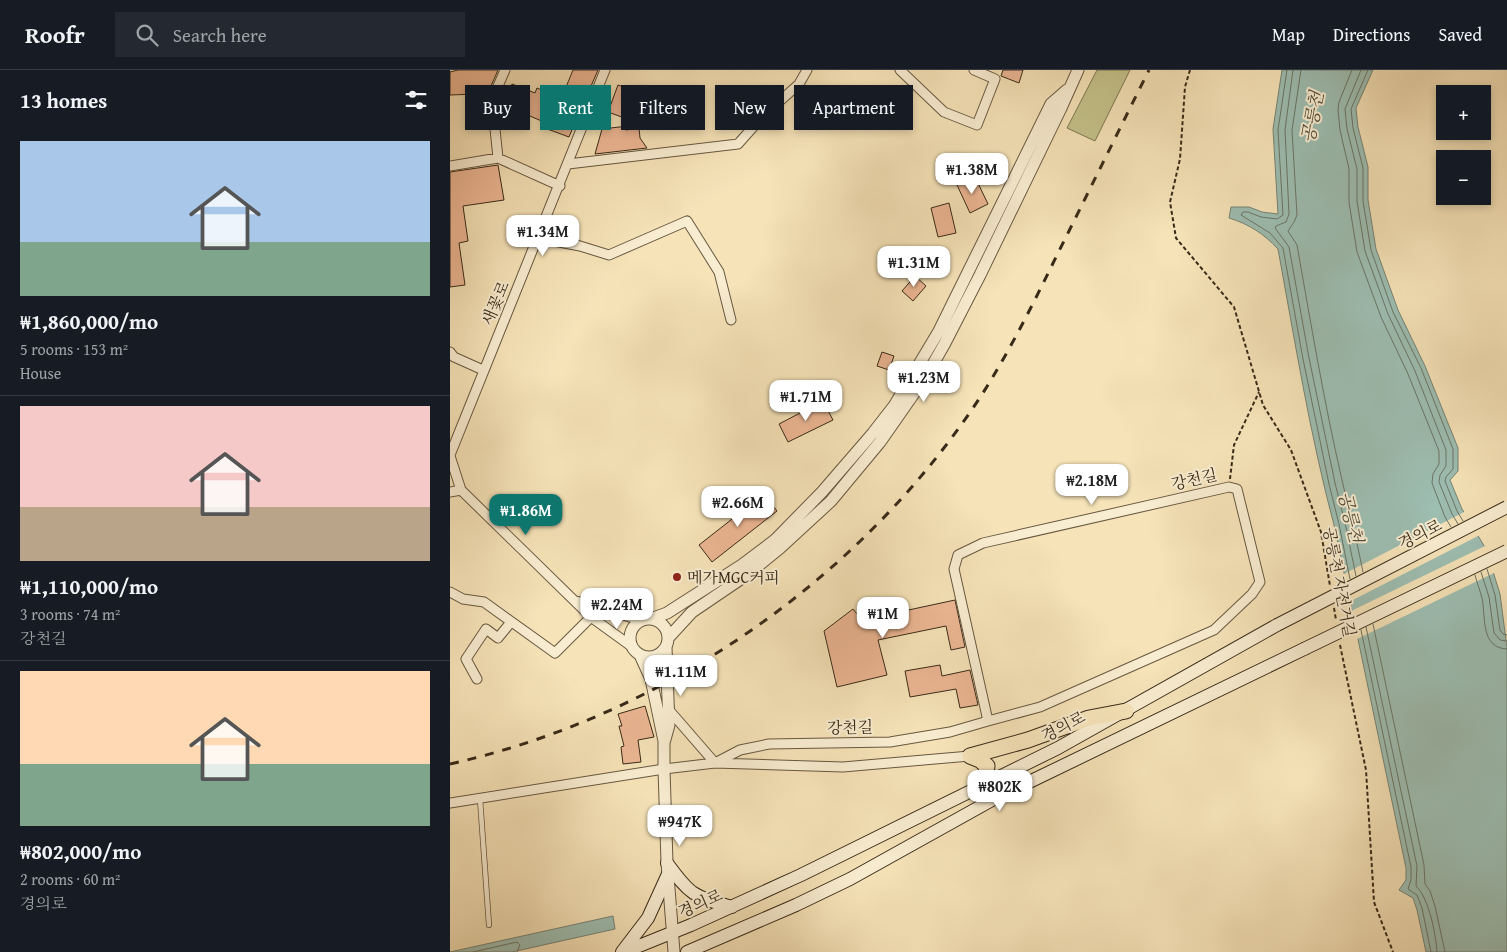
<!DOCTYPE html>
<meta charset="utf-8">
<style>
:root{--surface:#171b24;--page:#242831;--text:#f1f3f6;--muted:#9ea1a6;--line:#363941;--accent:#0f766e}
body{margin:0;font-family:"Gentium Book Plus","Noto Serif KR",serif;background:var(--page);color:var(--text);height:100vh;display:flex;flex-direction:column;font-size:19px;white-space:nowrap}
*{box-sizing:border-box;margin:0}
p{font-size:16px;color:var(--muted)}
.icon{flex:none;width:28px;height:28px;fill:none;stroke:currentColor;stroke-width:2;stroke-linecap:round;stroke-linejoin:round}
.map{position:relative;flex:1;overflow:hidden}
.sheet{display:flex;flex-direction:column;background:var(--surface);width:450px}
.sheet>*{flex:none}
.guide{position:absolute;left:15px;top:15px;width:475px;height:45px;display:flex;gap:10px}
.buttons{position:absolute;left:986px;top:15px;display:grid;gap:10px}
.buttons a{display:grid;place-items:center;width:55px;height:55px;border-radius:0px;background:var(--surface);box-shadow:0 2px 8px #0003;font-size:25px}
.price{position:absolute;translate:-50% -42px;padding:0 11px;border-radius:10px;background:#fff;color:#222;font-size:16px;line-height:32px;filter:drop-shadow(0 1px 2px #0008)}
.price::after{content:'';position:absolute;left:50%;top:30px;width:15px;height:11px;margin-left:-8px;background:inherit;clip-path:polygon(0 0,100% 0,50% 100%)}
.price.current{background:var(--accent);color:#fff}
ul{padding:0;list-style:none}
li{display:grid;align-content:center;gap:10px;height:265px;padding:0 20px}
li+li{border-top:1px solid var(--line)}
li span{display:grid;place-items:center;height:155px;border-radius:0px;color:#555}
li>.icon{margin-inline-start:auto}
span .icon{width:90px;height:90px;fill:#fffc;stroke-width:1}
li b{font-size:21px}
h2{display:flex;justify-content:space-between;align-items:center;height:60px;padding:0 20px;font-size:21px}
.chip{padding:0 18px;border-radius:0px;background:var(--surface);box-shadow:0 2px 8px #0003;font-size:18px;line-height:45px}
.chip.current{background:var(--accent);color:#fff}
header{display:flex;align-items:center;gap:30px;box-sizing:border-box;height:70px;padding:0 25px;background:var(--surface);border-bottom:1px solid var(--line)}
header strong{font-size:24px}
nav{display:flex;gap:28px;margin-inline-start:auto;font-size:18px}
.search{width:350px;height:45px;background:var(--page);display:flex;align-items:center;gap:12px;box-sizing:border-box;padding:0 18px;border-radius:0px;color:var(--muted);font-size:19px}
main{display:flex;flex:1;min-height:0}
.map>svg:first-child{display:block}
.green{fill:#c4c189;stroke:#7e7651}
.water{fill:#9dbeb2;stroke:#758375}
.pier{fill:#f6e3b8}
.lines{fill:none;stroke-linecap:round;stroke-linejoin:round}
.shore{stroke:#6a7466;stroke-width:1}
.building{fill:#edb794;stroke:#382a19}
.service-casing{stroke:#685841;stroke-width:6}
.minor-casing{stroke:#685841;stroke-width:11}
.tertiary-casing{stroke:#685841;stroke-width:13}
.secondary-casing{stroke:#382a19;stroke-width:14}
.primary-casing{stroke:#382a19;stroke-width:17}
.path{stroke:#382a19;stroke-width:2;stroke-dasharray:4 2.5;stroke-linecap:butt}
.service{stroke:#f9edd1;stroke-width:4.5}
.minor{stroke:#f9edd1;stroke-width:9}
.tertiary{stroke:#f9edd1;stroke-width:11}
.secondary{stroke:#f9edd1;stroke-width:12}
.primary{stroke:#f6e3b8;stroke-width:15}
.rail{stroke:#382a19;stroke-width:3;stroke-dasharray:9 9;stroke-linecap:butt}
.secondary-bridge-casing{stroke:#382a19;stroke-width:14;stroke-linecap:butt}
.secondary-bridge{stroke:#f9edd1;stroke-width:12}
.poi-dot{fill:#8f2418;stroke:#f9edd1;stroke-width:2}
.labels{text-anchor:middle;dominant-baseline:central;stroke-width:4;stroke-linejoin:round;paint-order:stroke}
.street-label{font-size:16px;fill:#382a19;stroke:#f9edd1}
.poi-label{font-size:16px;fill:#382a19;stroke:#f9edd1;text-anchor:start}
.water-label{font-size:18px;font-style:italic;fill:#514f3f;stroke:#f9edd1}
</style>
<header>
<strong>Roofr</strong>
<div class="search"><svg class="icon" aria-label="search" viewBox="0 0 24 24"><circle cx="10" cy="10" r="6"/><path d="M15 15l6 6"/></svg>Search here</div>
<nav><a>Map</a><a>Directions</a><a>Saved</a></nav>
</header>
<main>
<section class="sheet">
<h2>13 homes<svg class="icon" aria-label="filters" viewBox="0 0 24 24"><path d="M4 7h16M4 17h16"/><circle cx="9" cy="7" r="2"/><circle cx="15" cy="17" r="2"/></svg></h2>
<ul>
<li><span style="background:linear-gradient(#a9c7e8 65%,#7fa58c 0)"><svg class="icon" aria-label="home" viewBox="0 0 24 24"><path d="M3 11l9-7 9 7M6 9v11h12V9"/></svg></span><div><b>₩1,860,000/mo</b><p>5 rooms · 153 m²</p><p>House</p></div></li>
<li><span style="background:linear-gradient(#f6c9c9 65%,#b9a48a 0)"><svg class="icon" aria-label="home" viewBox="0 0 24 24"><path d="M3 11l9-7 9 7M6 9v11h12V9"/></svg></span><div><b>₩1,110,000/mo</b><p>3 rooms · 74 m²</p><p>강천길</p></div></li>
<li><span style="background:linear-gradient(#ffd9b3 60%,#7fa58c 0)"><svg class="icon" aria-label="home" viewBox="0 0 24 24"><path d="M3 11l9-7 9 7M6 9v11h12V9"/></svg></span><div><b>₩802,000/mo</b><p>2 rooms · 60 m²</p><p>경의로</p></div></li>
</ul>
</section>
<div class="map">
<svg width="1057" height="882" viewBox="0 0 1057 882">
<rect width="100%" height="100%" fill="#f6e3b8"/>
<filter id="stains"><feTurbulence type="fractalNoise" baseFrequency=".004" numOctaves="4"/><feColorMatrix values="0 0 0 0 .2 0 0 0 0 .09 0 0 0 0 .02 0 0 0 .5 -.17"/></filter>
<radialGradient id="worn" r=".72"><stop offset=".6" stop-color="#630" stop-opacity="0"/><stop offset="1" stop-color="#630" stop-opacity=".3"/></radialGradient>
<path class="green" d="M647,0H680L645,71L617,58Z"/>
<path class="water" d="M832,0H923L906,38L908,57L918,97V130L926,179L948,240L975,296L1008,378V401L1000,410L1012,439L1036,479L1050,524L1057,578V882H976L967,840L963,828L949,820L956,810V798L884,455C860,365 845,272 828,179C814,164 799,154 779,148L781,137H799L812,142L828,144L823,59Z
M163,846L165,859L62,882H0Z"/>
<path class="pier" d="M1016,441L1030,465L897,533L892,505Z
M1037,475L1046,502L905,570L899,542Z"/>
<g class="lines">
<path class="shore" d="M837,0L828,60L833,145L827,149L811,147L798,142H793L791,145L820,163L833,178L853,289L879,414L889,454L900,509
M843,0L835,60L839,144L836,152L826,156L825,158L839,177L859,288L885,413L895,453L906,506
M851,0L842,60L847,145L844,152L838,161L847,175C861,254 874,332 892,410C899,441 907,471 913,502
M902,0L889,32L888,40L890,60L899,99V132L907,182L931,247L958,304L989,381V394L983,404L982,413L995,447L1001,457
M911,0L895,39L897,59L907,99V131L915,181L938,244L965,301L996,380V396L990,405L989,412L1002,444L1008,454
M918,0L901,39L903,58L913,98V131L921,180L943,242L971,298L1003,379V399L996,407L995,411L1007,441L1013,451
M1037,499L1045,525L1050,560L1053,564L1057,565
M1031,502L1039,527L1044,563L1050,570L1057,571
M1025,505C1027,513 1030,520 1032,528C1036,547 1030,578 1057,579
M923,554L974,795L975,814L980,821L985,836L995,882
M916,557L967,796L966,816C979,828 986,865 987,882
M911,560L961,797V810L958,819L967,825L972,838L981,882
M23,882L67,872L70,875L67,882"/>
</g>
<path class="building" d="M8,0H48L41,16L27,18V24L0,25V2Z
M123,0H148L135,30L114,22Z
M553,0H573L569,13L551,6Z
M62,14L85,23L87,18L103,25L98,37L113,43L108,54L122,60L119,67L92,57L94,52L54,35Z
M168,15L179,19L186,35L180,50L158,42Z
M178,56L176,60L189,58L190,68L197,78L145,84L152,59Z
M48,95L54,130L13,136L18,171L9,173L15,215L0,217V102Z
M525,107L538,134L520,143L507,115Z
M499,133L506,163L488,167L481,138Z
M465,206L476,216L463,231L452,221Z
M432,282L444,286L439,300L427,296Z
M373,331L383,350L338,372L329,354Z
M314,424L327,441L262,492L249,475Z
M505,530L515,577L501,580L496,556L428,570L437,605L387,617L374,561L403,539L412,550Z
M490,595L492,606L520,600L528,635L510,638L506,619L460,627L455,601Z
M195,636L204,667L188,670L191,692L173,694L171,677L174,676L169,656H172L168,644Z"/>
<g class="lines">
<g class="service-casing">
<path id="service" d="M30,729L39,855"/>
</g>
<g class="minor-casing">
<path id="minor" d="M450,0L494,42L527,55L545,9L524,0
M48,88L42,30L55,0
M118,94L288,74L312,47L349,14L357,0
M0,96L48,88L110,116
M88,168L130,176L159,185L237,151L269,202L281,250
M0,282L4,287L33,300
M0,385L155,0
M0,386L11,420L141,547L181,576
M0,422L11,420
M0,522L13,529L34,532L105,583L141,547
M126,531L190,550
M27,609L16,589L36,559L48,568L61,552
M219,640L265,693L290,680L319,674L440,672L500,662L538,651L504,499L508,485L533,473L779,417L787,419L810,512L802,524L764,560L590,637L538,651
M0,733L214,699L265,693L393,697L520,686"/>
</g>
<g class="tertiary-casing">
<path id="tertiary" d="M203,548L217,543L231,534L292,495L325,470L372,422L423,363L444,336L489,261L601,34L617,20
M180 568a19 19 0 1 1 38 0a19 19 0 1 1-38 0Z
M219,567L242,542L298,504L330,478L381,431L430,372L451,342L478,303L495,273L530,205L611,38L628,0
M216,577L219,655L214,673V699L217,793L224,882
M190,585L201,609L214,671"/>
</g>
<g class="secondary-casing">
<path id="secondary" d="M217,793C241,826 243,826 282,837
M172,882L198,848L218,804
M174,882L241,855L351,805L608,678L827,555
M237,882L346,835L400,809L542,730L854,579"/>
</g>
<g class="primary-casing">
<path id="primary" d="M520,686L578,670L639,648L676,641
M520,686L530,690L537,696L535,708L531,716"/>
</g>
<path class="path" d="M740,0L735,17L730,89L720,132L726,168L784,237L813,335L841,380L871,462L880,516
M780,409L784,375L809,322
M884,538L886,550
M890,575L916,700L924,832L943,882"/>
<use href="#service" class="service"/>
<use href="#minor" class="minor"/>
<use href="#tertiary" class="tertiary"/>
<use href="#secondary" class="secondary"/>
<use href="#primary" class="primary"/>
<path class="rail" d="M0,694C214,646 411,509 531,326C561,279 585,230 609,181C639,121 669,60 699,0"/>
<g class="secondary-bridge-casing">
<path id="secondary-bridge" d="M827,555L1057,437
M854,579L1057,481"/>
</g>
<use href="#secondary-bridge" class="secondary-bridge"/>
</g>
<circle class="poi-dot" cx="227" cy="507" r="5"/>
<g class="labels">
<g class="street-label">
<text transform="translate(45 233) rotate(-67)">새꽃로</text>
<text transform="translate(744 409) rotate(-13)">강천길</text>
<text transform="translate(970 464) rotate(-27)">경의로</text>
<text transform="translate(890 512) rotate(79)">공릉천 자전거길</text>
<text transform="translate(613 656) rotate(-28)">경의로</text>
<text transform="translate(400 657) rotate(-1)">강천길</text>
<text transform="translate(250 833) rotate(-24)">경의로</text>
</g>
<g class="poi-label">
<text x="237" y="507">메가MGC커피</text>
</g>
<g class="water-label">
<text transform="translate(862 47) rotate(-79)">공릉천</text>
<text transform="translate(901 447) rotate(76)">공릉천</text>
</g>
</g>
<rect width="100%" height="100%" filter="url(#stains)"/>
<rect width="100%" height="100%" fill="url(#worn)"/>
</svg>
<div class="buttons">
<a>+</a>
<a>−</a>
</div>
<b class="price" style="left:522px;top:125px">₩1.38M</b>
<b class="price" style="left:93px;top:187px">₩1.34M</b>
<b class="price" style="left:464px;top:218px">₩1.31M</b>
<b class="price" style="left:474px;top:333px">₩1.23M</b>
<b class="price" style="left:356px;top:352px">₩1.71M</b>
<b class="price" style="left:642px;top:436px">₩2.18M</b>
<b class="price" style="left:288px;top:458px">₩2.66M</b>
<b class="price current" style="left:76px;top:466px">₩1.86M</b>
<b class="price" style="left:167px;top:560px">₩2.24M</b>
<b class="price" style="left:433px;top:569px">₩1M</b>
<b class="price" style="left:231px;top:627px">₩1.11M</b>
<b class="price" style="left:550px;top:742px">₩802K</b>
<b class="price" style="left:230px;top:777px">₩947K</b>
<div class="guide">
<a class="chip">Buy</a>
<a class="chip current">Rent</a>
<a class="chip">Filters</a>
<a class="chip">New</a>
<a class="chip">Apartment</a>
</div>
</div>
</main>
